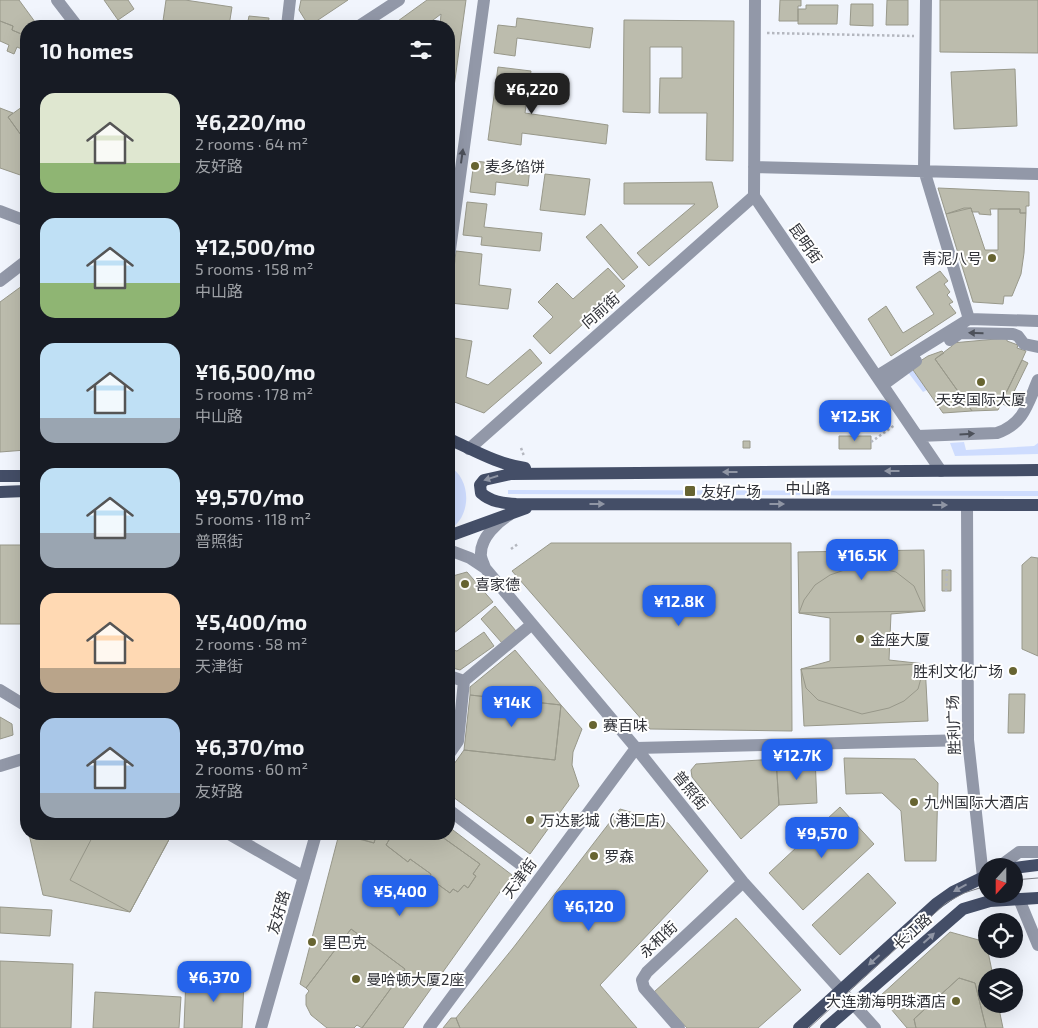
<!DOCTYPE html>
<meta charset="utf-8">
<style>
:root{--surface:#171b24;--page:#242831;--text:#f1f3f6;--muted:#9ea1a6;--accent:#2563eb}
body{margin:0;font-family:"Exo 2","Noto Sans SC",sans-serif;background:var(--page);color:var(--text);height:100vh;display:flex;flex-direction:column;font-size:19px;white-space:nowrap}
*{box-sizing:border-box;margin:0}
p{font-size:16px;color:var(--muted)}
.icon{flex:none;width:28px;height:28px;fill:none;stroke:currentColor;stroke-width:2;stroke-linecap:round;stroke-linejoin:round}
.map{position:relative;flex:1;overflow:hidden}
.drawer{position:absolute;left:20px;top:20px;width:435px;height:820px;display:flex;flex-direction:column;background:var(--surface);border-radius:20px;box-shadow:0 5px 20px #0002}
.drawer>*{flex:none}
.needle{width:32px;rotate:201deg}
.controls{position:absolute;left:978px;top:858px;display:grid;gap:10px}
.controls a{display:grid;place-items:center;width:45px;height:45px;border-radius:50%;background:var(--surface);box-shadow:0 5px 20px #0002;font-size:25px}
.price{position:absolute;translate:-50% -42px;padding:0 11px;border-radius:10px;background:var(--accent);color:#fff;font-size:16px;line-height:32px;filter:drop-shadow(0 1px 2px #0008)}
.price::after{content:'';position:absolute;left:50%;top:30px;width:15px;height:11px;margin-left:-8px;background:inherit;clip-path:polygon(0 0,100% 0,50% 100%)}
.price.active{background:#222;color:#fff}
ul{padding:0;list-style:none}
li{display:flex;align-items:center;gap:15px;height:125px;padding:0 20px}
li span{display:grid;place-items:center;flex:none;width:140px;height:100px;border-radius:15px;color:#555}
li>.icon{margin-inline-start:auto}
span .icon{width:60px;height:60px;fill:#fffc;stroke-width:1}
li b{font-size:21px}
h2{display:flex;justify-content:space-between;align-items:center;height:60px;padding:0 20px;font-size:21px}
.map>svg:first-child{display:block}
.green{fill:#cedcfe}
.building{fill:#bcbcad;stroke:#98988a}
.lines{fill:none;stroke-linecap:round;stroke-linejoin:round}
.path{stroke:#b4b7bf;stroke-width:2.5;stroke-dasharray:2.5 2.5;stroke-linecap:butt}
.minor{stroke:#9298a8;stroke-width:12}
.major{stroke:#444e67;stroke-width:12}
.tram{stroke:#7f8188;stroke-width:1}
.oneway{fill:#4d515a}
.oneway2{fill:#8f95a4}
.poi-dot{fill:#676431;stroke:#fff;stroke-width:2}
.labels{text-anchor:middle;dominant-baseline:central;stroke-width:4;stroke-linejoin:round;paint-order:stroke}
.poi-label{font-size:15px;fill:#303238;stroke:#fff;text-anchor:start}
.street-label{font-size:15px;fill:#303238;stroke:#fff}
</style>
<div class="map">
<svg width="1038" height="1028" viewBox="0 0 1038 1028">
<rect width="100%" height="100%" fill="#f1f5fd"/>
<path class="green" d="M911,367L927,390L923,392L907,371Z
M964,442L966,450L1034,446L1038,443V454L955,456L950,443Z
M449,466C472,479 472,517 449,530Z
M508,490L1038,491V496L508,494Z"/>
<path class="building" d="M0,0H19L38,26H26V36L12,30L13,26L0,21Z
M104,0H128L134,9L118,20Z
M166,0H185L232,7L229,26H200L163,21Z
M301,0H348L309,26L299,10Z
M427,0H466L449,123V26H440L441,14L425,26H391Z
M780,0H801V6H798V21H779Z
M887,0H908V25H886Z
M940,0H1038V53L940,52Z
M851,4H873V26L850,25Z
M806,5H838L837,24H798V9H806Z
M249,16L269,18L268,26H247Z
M517,18L593,28L590,48L517,38L515,56L494,53L498,25L516,27Z
M624,20L734,21L733,161L706,160L707,113H659L660,78H682V47H650V113L623,112Z
M0,21L13,26L12,30L26,36L24,50L17,47L14,54L7,51L9,45L0,41Z
M135,21L139,26H127Z
M498,67L531,71L525,113L608,125L606,144L522,133L521,145L488,140Z
M1015,69L1017,126L954,129L951,72Z
M26,104V142L8,117Z
M0,108L13,113L8,117L26,142V177L0,168Z
M474,161L530,167L528,186L496,182L495,195L470,192Z
M545,174L590,179L585,215L540,210Z
M712,182L718,207L649,266L637,253L695,204H624V183Z
M938,188L1029,192V206H1026V213H1020V209H990L991,215L979,214V212H972L971,208L946,214Z
M467,202L487,204L484,227L542,233L540,251L481,245L482,237L463,235Z
M964,208H971L985,250H998V209H1020V213H1026L1024,253L1021,274L1012,296H1004L1003,304L973,302L946,214Z
M601,224L638,267L623,280L586,237Z
M456,251L482,254L479,285L511,289L508,309L450,303Z
M608,268L625,286L550,354L533,336L553,317L538,302L557,283L573,299Z
M940,271L948,281L944,284L950,292L947,295L953,302L949,304L956,313L891,356L868,319L886,306L903,333L934,314L916,287Z
M26,283V450L0,452V302Z
M454,338L472,341L466,377L488,385L530,349L542,363L484,413L449,400V373Z
M1007,338V341L1018,345L1017,348L1026,351L1022,360L998,410L972,411L935,359L952,346V343Z
M942,351L944,353L935,359L972,411L943,413L911,367L928,356Z
M1022,360L1028,363L1007,406L1001,403Z
M839,436H871V449H839Z
M743,441H750V448H743Z
M551,543H791L792,731L650,729L512,571Z
M0,545H26V624H0Z
M924,550L925,611L799,613L798,552Z
M1031,557L1038,558V656L1022,649V565Z
M853,567H874L896,572L914,586L925,611L891,614L889,660L925,664L918,689L904,701L889,708L862,714L818,700L806,688L801,669L830,661V618L799,613L804,600L815,585L830,575Z
M942,570H951V591H942Z
M467,572L493,602L454,633L449,631V577Z
M495,606L516,631L502,643L481,619Z
M484,632L494,646L460,670L449,667V649L457,651Z
M515,650L561,705L470,695V687Z
M925,664L928,721L804,726L801,669Z
M449,682L451,683L454,708L449,718Z
M1009,694H1025L1024,733H1008Z
M470,695L561,705L555,760L464,750Z
M561,705L582,729L573,752L572,765L579,786L530,854L449,794V771L464,750L555,760Z
M0,717L12,724L13,735L0,739Z
M815,757L817,803L779,805L776,759Z
M844,758L915,759L938,783L936,861H905L901,811L882,793L846,794Z
M776,759L779,805L741,839L692,777L691,770L696,764Z
M26,794V820L21,795Z
M840,807L874,844L803,910L769,873Z
M620,809L668,823L708,871L600,985L637,1028H460L456,1018L513,948Z
M449,827L512,875L403,1028H362L405,969L351,929L306,988L300,984L339,834L374,843L376,836L389,840L386,845L408,862L410,859L431,874L429,878L450,893L453,889L458,892L464,885L468,888L476,876L473,874L480,864L438,834H449Z
M29,834H172L130,912L43,895Z
M94,834H172L130,912L70,880Z
M344,834H438L480,864L473,874L476,876L468,888L464,885L458,892L453,889L450,893L429,878L431,874L410,859L408,862L386,845L389,840L376,836L374,843Z
M868,873L896,903L840,955L812,925Z
M0,907L52,910L50,936L0,933Z
M736,918L801,990L758,1028H687L654,992Z
M351,929L405,969L362,1028L357,1025L354,1028H327L311,1015L306,1005V995L309,991L306,988Z
M950,932L986,942L993,976H986V1004H998L1003,1028H986L975,983L959,978L914,1019L916,1028H907L880,996Z
M0,961L73,964L71,1028H0Z
M186,977L244,980L242,1028H184Z
M959,978L975,983L986,1028H916L914,1019Z
M95,992L181,997L179,1028H93Z
M451,1018H456L460,1028H443Z"/>
<g class="lines">
<path class="path" d="M767,33L914,36
M871,442L895,425
M521,448L524,456
M511,549L518,544
M946,591L947,570"/>
<path class="minor" d="M57,0L77,26
M755,0L754,196L941,471
M926,0L924,170L969,319
M287,26L290,0
M359,26L399,0
M754,167L1038,174
M0,211L26,221
M449,257L484,0
M0,281L26,261
M950,340L960,333L1013,334L1018,336L1024,344L1038,347
M877,376L969,319L1038,321
M883,385L916,361
M918,436L997,433C1024,424 1028,403 1038,380
M469,449L754,196
M967,505L968,740L983,877L986,883
M449,550L470,558L485,568L636,748L743,882L875,1028
M485,568C484,564 480,557 481,553C481,538 497,522 509,515
M449,676L464,681
M0,690L26,706
M449,754L458,741L464,681L531,625
M0,766L26,758
M449,810L520,864
M229,834L304,877
M1000,866L1019,852H1038
M1019,899L1038,945
M261,1028L316,834
M429,1028L636,748L968,740
M679,1028L644,988L642,980L647,972L743,882"/>
<path class="major" d="M449,439C474,450 497,464 525,468
M1038,470L511,474L484,480L480,485L481,493C491,502 503,503 516,504L1038,505
M0,476H26
M0,492L26,491
M449,536L526,508
M1014,868L1038,865
M799,1028L936,904L953,892L986,876
M826,1028L963,909L990,901L1038,898"/>
<path class="tram" d="M1014,880L1038,878
M809,1028L946,903L964,893L986,886"/>
</g>
<defs><path id="oneway-solid" d="M-6-.8H1V-3.2L6.5 0L1 3.2V.8H-6Z" transform="scale(1.25)"/></defs>
<g class="oneway">
<use href="#oneway-solid" transform="translate(462 156) rotate(-82)"/>
<use href="#oneway-solid" transform="translate(976 333) rotate(-179)"/>
<use href="#oneway-solid" transform="translate(967 434) rotate(-3)"/>
</g>
<g class="oneway2">
<use href="#oneway-solid" transform="translate(892 471) rotate(180)"/>
<use href="#oneway-solid" transform="translate(730 472) rotate(180)"/>
<use href="#oneway-solid" transform="translate(491 478) rotate(163)"/>
<use href="#oneway-solid" transform="translate(597 504)"/>
<use href="#oneway-solid" transform="translate(777 504)"/>
<use href="#oneway-solid" transform="translate(940 505)"/>
<use href="#oneway-solid" transform="translate(960 888) rotate(151)"/>
<use href="#oneway-solid" transform="translate(929 938) rotate(-42)"/>
<use href="#oneway-solid" transform="translate(874 960) rotate(138)"/>
</g>
<g class="poi-dot">
<circle cx="475" cy="166" r="5"/>
<circle cx="992" cy="258" r="5"/>
<circle cx="981" cy="382" r="5"/>
<rect x="684" y="485" width="12" height="12" rx="2.5"/>
<circle cx="465" cy="584" r="5"/>
<circle cx="860" cy="639" r="5"/>
<circle cx="1013" cy="671" r="5"/>
<circle cx="593" cy="725" r="5"/>
<circle cx="914" cy="802" r="5"/>
<circle cx="530" cy="820" r="5"/>
<circle cx="594" cy="856" r="5"/>
<circle cx="312" cy="942" r="5"/>
<circle cx="356" cy="979" r="5"/>
<circle cx="956" cy="1001" r="5"/>
</g>
<g class="labels">
<g class="poi-label">
<text x="485" y="166">麦多馅饼</text>
<text x="982" y="258" text-anchor="end">青泥八号</text>
<text x="981" y="399" text-anchor="middle">天安国际大厦</text>
<text x="701" y="491">友好广场</text>
<text x="475" y="584">喜家德</text>
<text x="870" y="639">金座大厦</text>
<text x="1003" y="671" text-anchor="end">胜利文化广场</text>
<text x="603" y="725">赛百味</text>
<text x="924" y="802">九州国际大酒店</text>
<text x="540" y="820">万达影城（港汇店）</text>
<text x="604" y="856">罗森</text>
<text x="322" y="942">星巴克</text>
<text x="366" y="979">曼哈顿大厦2座</text>
<text x="946" y="1001" text-anchor="end">大连渤海明珠酒店</text>
</g>
<g class="street-label">
<text transform="translate(806 243) rotate(55)">昆明街</text>
<text transform="translate(600 310) rotate(-41)">向前街</text>
<text x="808" y="488">中山路</text>
<text transform="translate(953 725) rotate(-92)">胜利广场</text>
<text transform="translate(691 790) rotate(51)">普照街</text>
<text transform="translate(519 878) rotate(-53)">天津街</text>
<text transform="translate(278 912) rotate(-74)">友好路</text>
<text transform="translate(912 931) rotate(-42)">长江路</text>
<text transform="translate(658 939) rotate(-43)">永和街</text>
</g>
</g>
</svg>
<div class="controls">
<a><svg class="needle" viewBox="-14 -14 28 28"><path d="M0-13l5 13h-10z" fill="#e53935"/><path d="M0 13l5-13h-10z" fill="#9ea1a6"/></svg></a>
<a><svg class="icon" aria-label="locate" viewBox="0 0 24 24"><circle cx="12" cy="12" r="6"/><path d="M12 2v4M12 18v4M2 12h4M18 12h4"/></svg></a>
<a><svg class="icon" aria-label="layers" viewBox="0 0 24 24"><path d="M12 4l9 5-9 5-9-5zM3 14l9 5 9-5"/></svg></a>
</div>
<b class="price active" style="left:532px;top:115px">¥6,220</b>
<b class="price" style="left:855px;top:442px">¥12.5K</b>
<b class="price" style="left:862px;top:581px">¥16.5K</b>
<b class="price" style="left:679px;top:627px">¥12.8K</b>
<b class="price" style="left:512px;top:728px">¥14K</b>
<b class="price" style="left:797px;top:781px">¥12.7K</b>
<b class="price" style="left:822px;top:859px">¥9,570</b>
<b class="price" style="left:400px;top:917px">¥5,400</b>
<b class="price" style="left:589px;top:932px">¥6,120</b>
<b class="price" style="left:214px;top:1003px">¥6,370</b>
<section class="drawer">
<h2>10 homes<svg class="icon" aria-label="filters" viewBox="0 0 24 24"><path d="M4 7h16M4 17h16"/><circle cx="9" cy="7" r="2"/><circle cx="15" cy="17" r="2"/></svg></h2>
<ul>
<li><span style="background:linear-gradient(#dfe7d0 70%,#8fb573 0)"><svg class="icon" aria-label="home" viewBox="0 0 24 24"><path d="M3 11l9-7 9 7M6 9v11h12V9"/></svg></span><div><b>¥6,220/mo</b><p>2 rooms · 64 m²</p><p>友好路</p></div></li>
<li><span style="background:linear-gradient(#bfe0f5 65%,#8fb573 0)"><svg class="icon" aria-label="home" viewBox="0 0 24 24"><path d="M3 11l9-7 9 7M6 9v11h12V9"/></svg></span><div><b>¥12,500/mo</b><p>5 rooms · 158 m²</p><p>中山路</p></div></li>
<li><span style="background:linear-gradient(#bfe0f5 75%,#9aa5b1 0)"><svg class="icon" aria-label="home" viewBox="0 0 24 24"><path d="M3 11l9-7 9 7M6 9v11h12V9"/></svg></span><div><b>¥16,500/mo</b><p>5 rooms · 178 m²</p><p>中山路</p></div></li>
<li><span style="background:linear-gradient(#bfe0f5 65%,#9aa5b1 0)"><svg class="icon" aria-label="home" viewBox="0 0 24 24"><path d="M3 11l9-7 9 7M6 9v11h12V9"/></svg></span><div><b>¥9,570/mo</b><p>5 rooms · 118 m²</p><p>普照街</p></div></li>
<li><span style="background:linear-gradient(#ffd9b3 75%,#b9a48a 0)"><svg class="icon" aria-label="home" viewBox="0 0 24 24"><path d="M3 11l9-7 9 7M6 9v11h12V9"/></svg></span><div><b>¥5,400/mo</b><p>2 rooms · 58 m²</p><p>天津街</p></div></li>
<li><span style="background:linear-gradient(#a9c7e8 75%,#9aa5b1 0)"><svg class="icon" aria-label="home" viewBox="0 0 24 24"><path d="M3 11l9-7 9 7M6 9v11h12V9"/></svg></span><div><b>¥6,370/mo</b><p>2 rooms · 60 m²</p><p>友好路</p></div></li>
</ul>
</section>
</div>
